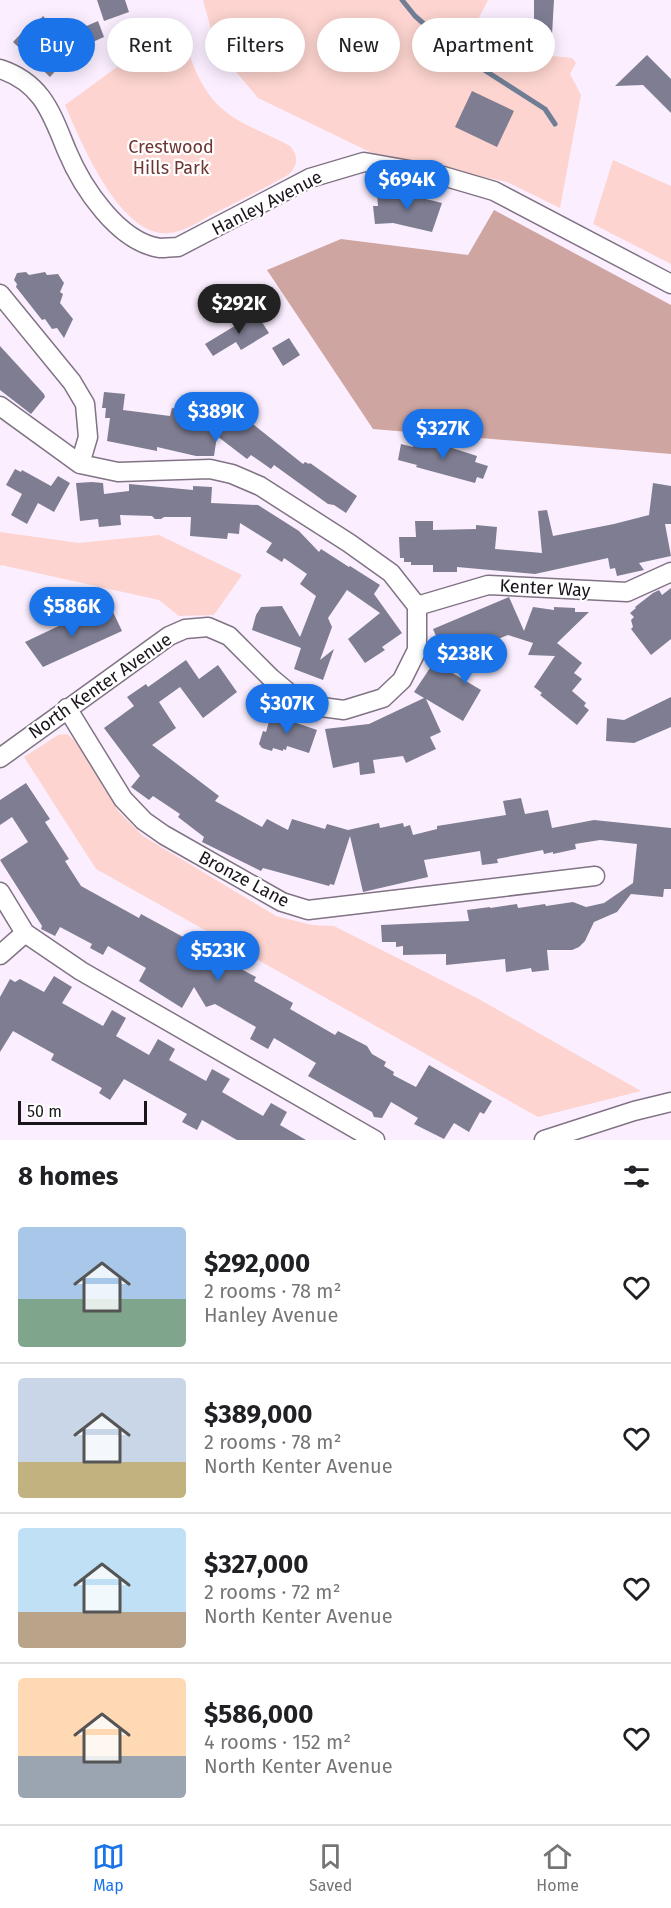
<!DOCTYPE html>
<meta charset="utf-8">
<style>
:root{--surface:#fff;--page:#f6f6f6;--text:#202124;--muted:#757577;--line:#e0e0e0;--accent:#1a73e8}
body{margin:0;font-family:"Fira Sans",sans-serif;background:var(--page);color:var(--text);height:100vh;display:flex;flex-direction:column;font-size:22px;white-space:nowrap}
*{box-sizing:border-box;margin:0}
p{font-size:20px;color:var(--muted)}
.icon{flex:none;width:33px;height:33px;fill:none;stroke:currentColor;stroke-width:2;stroke-linecap:round;stroke-linejoin:round}
.map{position:relative;height:1140px;overflow:hidden}
.side{display:flex;flex-direction:column;background:var(--surface);flex:1}
.side>*{flex:none}
.top-card{position:absolute;left:18px;top:18px;width:636px;height:54px;display:flex;gap:12px}
.scale{position:absolute;left:18px;bottom:15px;width:129px;box-sizing:border-box;padding-left:6px;border:3px solid #1a151b;border-top:0;font-size:16px;line-height:21px;white-space:nowrap;color:#1a151b;-webkit-text-stroke:4px #fff;paint-order:stroke}
.price{position:absolute;translate:-50% -51px;padding:0 14px;border-radius:21px;background:var(--accent);color:#fff;font-size:20px;line-height:39px;filter:drop-shadow(0 2px 3px #0008)}
.price::after{content:'';position:absolute;left:50%;top:36px;width:18px;height:14px;margin-left:-9px;background:inherit;clip-path:polygon(0 0,100% 0,50% 100%)}
.price.selected{background:#222;color:#fff}
ul{padding:0;list-style:none}
li{display:flex;align-items:center;gap:18px;height:150px;padding:0 18px}
li+li{border-top:2px solid var(--line)}
li span{display:grid;place-items:center;flex:none;width:168px;height:120px;border-radius:6px;color:#555}
li>.icon{margin-inline-start:auto}
span .icon{width:72px;height:72px;fill:#fffc;stroke-width:1}
li b{font-size:26px}
h2{display:flex;justify-content:space-between;align-items:center;height:72px;padding:0 18px;font-size:26px}
.chip{padding:0 21px;border-radius:27px;background:var(--surface);box-shadow:0 3px 15px #0003;font-size:21px;line-height:54px}
.chip.selected{background:var(--accent);color:#fff}
.menu{display:flex;justify-content:space-around;align-items:center;height:84px;border-top:2px solid var(--line);background:var(--surface);font-size:16px;color:var(--muted)}
.menu a{display:grid;justify-items:center;gap:3px}
.menu .selected{color:var(--accent)}
.map>svg:first-child{display:block}
.green{fill:#fdd4cf}
.forest{fill:#cea5a1}
.lines{fill:none;stroke-linecap:round;stroke-linejoin:round}
.stream{stroke:#6f7e94;stroke-width:5}
.building{fill:#7e7d92}
.minor-casing{stroke:#807384;stroke-width:21}
.minor{stroke:#fff;stroke-width:18}
.labels{text-anchor:middle;dominant-baseline:central;stroke-width:4.5;stroke-linejoin:round;paint-order:stroke}
.park-label{font-size:18px;fill:#6d3632;stroke:#fff}
.street-label{font-size:18px;fill:#1a151b;stroke:#fff}
</style>
<div class="map">
<svg width="671" height="1140" viewBox="0 0 671 1140">
<rect width="100%" height="100%" fill="#fbefff"/>
<path class="green" d="M203,0H488L465,45L466,47L572,58L576,63L570,74L581,95L560,208L507,182L372,153L258,98L216,48Z
M180,21C190,60 200,97 236,119C253,129 272,136 290,146C299,156 298,166 288,175C263,189 237,202 211,215C198,222 184,232 169,233C120,238 81,142 65,105Z
M613,160L671,186V264L593,224Z
M0,532L79,543L159,535L242,575L214,615L179,616L159,600L1,565L0,567Z
M67,734L75,741L119,812L143,836L276,916L312,925L334,926L475,997L641,1091L538,1117L96,869L24,757L58,735Z"/>
<path class="forest" d="M494,210L671,305V454L373,429L267,270L341,239L468,255Z"/>
<g class="lines">
<path class="stream" d="M402,0L415,16L456,52L545,109L555,124"/>
</g>
<path class="building" d="M97,0H125L129,12L104,21Z
M534,0H554L551,52L524,49L525,33L534,34Z
M43,16L55,28L43,40L65,60L50,77L13,42L28,26L31,29Z
M98,21L104,37L88,44L82,28Z
M647,55L671,79V113L643,85L615,86Z
M472,91L514,111L497,147L455,127Z
M377,193L410,195L442,203L432,232L393,223L375,224L373,206H378Z
M26,272L29,275L45,272L47,275L58,274L64,283L60,292L63,294L60,303L73,319L64,338L57,328L52,329L45,319L42,320L16,287L17,284L14,280L17,273Z
M256,313L269,333L241,350L236,342L213,356L205,344Z
M289,338L300,355L283,366L272,348Z
M0,346L44,394L45,397L31,414L0,390Z
M104,392L125,394L123,410L170,416L172,408L238,421L244,417L303,464L305,462L309,464L310,463L357,496L346,513L334,505L328,504L274,465L271,469L251,455L247,459L217,436L214,456H196L157,447V451L107,441L110,418H105L106,408H102Z
M436,436L451,440L449,447L477,456L475,462L488,466L483,479L477,477L475,483L416,467L417,465L398,460L401,444L413,447L415,439L434,443Z
M15,469L21,472L22,470L51,486L58,476L70,483L54,512L38,503L27,524L11,515L22,494L6,485Z
M92,482L103,483L104,494L129,491V484L193,490V486L212,487L211,503L258,505L299,531L319,552L321,549L349,567L350,566L380,585L374,594L402,633L382,647L385,650L365,663L348,639L380,613L347,590L328,618L332,627L320,660L334,649L323,680L294,669L301,648L252,630L256,615L261,607L282,606L300,637L316,596L300,584L307,574L284,558L282,562L266,552L272,543L240,523L239,534L228,533L227,539L190,536L191,517H164L161,519H155L152,516L120,515L121,525L99,527L98,519L80,521L76,483Z
M653,483L671,486V524H665L671,556L639,563L644,570L617,576L615,568L610,569L608,558L535,574L457,567V572H433V565H411V562H404V558H400L399,537H416L415,521H433V530L476,529V525L497,527L495,549L542,553L538,511L547,510L553,536L614,524L649,515Z
M671,588V639L651,655L631,629L633,627L631,620L634,617L630,613L636,608L635,607L653,593L659,590L662,595Z
M509,597L524,631L533,607L554,610V607L575,608V612H589L557,643L582,663L574,673L582,679L572,691L586,703L584,706L589,710L577,725L540,695L542,693L534,687L555,656L528,655L533,643L508,635L498,639L495,647L486,643L465,652L466,654L439,665L481,690L463,721L426,699L441,732L430,737L436,749L406,763L403,756L373,760L375,773L360,775L359,762L333,768L325,729L369,724L424,698L414,692L442,650L433,629Z
M113,612L122,631L43,667L25,642L82,615L87,624Z
M186,660L199,679L218,665L237,692L203,718L180,687L159,702L176,728L152,745L219,796L215,801L262,827L267,819L288,830L292,819L325,829L327,824L348,830L379,823L380,828L403,823L404,827L410,825L413,835L437,829V826L506,815L503,801L521,798L525,814L548,810L552,828L594,820L671,828V889H664L663,897L631,894L617,912L594,922L585,941L579,947L572,950H547L549,970L532,972L531,968L506,972L505,959L446,965V954L403,955V946L396,947V942H382L381,925L469,921L467,910L490,907V908L517,904L518,908L545,904L546,906L573,902L586,907L604,903L633,883L637,844L600,840L575,844L576,849L553,854V852L544,854L543,850L497,859L498,863L482,865L480,851L424,860L428,877L363,892L350,836L334,885L330,884L329,886L263,868L261,871L202,842L204,837L178,817L180,814L153,796L149,800L131,787L140,776L104,728L134,706L127,697L146,684L148,687Z
M671,697V727L634,743L606,741L607,718L624,720Z
M272,711L289,717L288,720L317,730L309,753L287,746L286,750L283,749V751L273,748L272,751L262,748L259,744L263,731L266,732Z
M26,783L50,819L45,822L69,859L65,861L81,886L139,918L141,914L185,938L182,944L221,966L224,960L256,977L254,981L293,1003L290,1009L335,1035L338,1031L367,1046L372,1054L386,1062L384,1066L394,1072L393,1075L416,1087L429,1065L492,1101L484,1114L480,1112L469,1132L454,1123L444,1139L414,1124L418,1118L391,1102L382,1118L374,1117L372,1112L308,1076L316,1063L274,1038L268,1049L250,1039L256,1027L215,1004L206,1007L194,987L182,1008L139,981L146,968L108,946L103,955L90,948L92,944L60,927L55,936L41,929L42,926L0,860L28,842L12,817L0,825V800Z
M54,976L72,987L62,1003L103,1026L112,1010L126,1018L116,1036L149,1055L158,1039L175,1049L169,1060L206,1081L212,1069L230,1079L222,1092L263,1116L271,1103L287,1112L280,1125L306,1140H237L202,1120L197,1130L182,1122L187,1114L124,1079L110,1100L99,1093L102,1088L51,1060L54,1054L13,1031L0,1052V997L10,979L15,982L20,979L44,992Z"/>
<g class="lines">
<g class="minor-casing">
<path id="minor" d="M0,69C43,83 52,115 67,151C82,187 118,242 160,248C166,248 172,247 178,247L310,178L364,162L443,176L494,191L671,284
M0,294L72,382L85,404L88,437L80,464
M0,406L80,464L118,472L210,469L232,474L260,486L349,543L391,573L417,606V650L402,680L383,698L344,710L314,706L289,693L271,678L229,636L208,627L185,629L169,636L0,758
M417,606L488,585L627,592L671,572
M67,708L123,799L144,821L164,835L282,902L308,910L595,876
M0,892L25,933L81,971L375,1140
M0,955L25,933
M544,1140L634,1111L671,1102"/>
</g>
<use href="#minor" class="minor"/>
</g>
<g class="labels">
<g class="park-label">
<text x="171" y="147">Crestwood<tspan x="171" dy="21">Hills Park</tspan></text>
</g>
<g class="street-label">
<text transform="translate(267 203) rotate(-27)">Hanley Avenue</text>
<text transform="translate(545 588) rotate(3)">Kenter Way</text>
<text transform="translate(100 686) rotate(-35)">North Kenter Avenue</text>
<text transform="translate(244 879) rotate(28)">Bronze Lane</text>
</g>
</g>
</svg>
<div class="scale">50 m</div>
<b class="price" style="left:407px;top:211px">$694K</b>
<b class="price selected" style="left:239px;top:335px">$292K</b>
<b class="price" style="left:216px;top:443px">$389K</b>
<b class="price" style="left:443px;top:460px">$327K</b>
<b class="price" style="left:72px;top:638px">$586K</b>
<b class="price" style="left:465px;top:685px">$238K</b>
<b class="price" style="left:287px;top:735px">$307K</b>
<b class="price" style="left:218px;top:982px">$523K</b>
<div class="top-card">
<a class="chip selected">Buy</a>
<a class="chip">Rent</a>
<a class="chip">Filters</a>
<a class="chip">New</a>
<a class="chip">Apartment</a>
</div>
</div>
<section class="side">
<h2>8 homes<svg class="icon" aria-label="filters" viewBox="0 0 24 24"><path d="M4 7h16M4 17h16"/><circle cx="9" cy="7" r="2"/><circle cx="15" cy="17" r="2"/></svg></h2>
<ul>
<li><span style="background:linear-gradient(#a9c7e8 60%,#7fa58c 0)"><svg class="icon" aria-label="home" viewBox="0 0 24 24"><path d="M3 11l9-7 9 7M6 9v11h12V9"/></svg></span><div><b>$292,000</b><p>2 rooms · 78 m²</p><p>Hanley Avenue</p></div><svg class="icon" aria-label="heart" viewBox="0 0 24 24"><path d="M12 20l-8-8c-3-5 5-10 8-4 3-6 11-1 8 4z"/></svg></li>
<li><span style="background:linear-gradient(#c9d6e8 70%,#c2b280 0)"><svg class="icon" aria-label="home" viewBox="0 0 24 24"><path d="M3 11l9-7 9 7M6 9v11h12V9"/></svg></span><div><b>$389,000</b><p>2 rooms · 78 m²</p><p>North Kenter Avenue</p></div><svg class="icon" aria-label="heart" viewBox="0 0 24 24"><path d="M12 20l-8-8c-3-5 5-10 8-4 3-6 11-1 8 4z"/></svg></li>
<li><span style="background:linear-gradient(#bfe0f5 70%,#b9a48a 0)"><svg class="icon" aria-label="home" viewBox="0 0 24 24"><path d="M3 11l9-7 9 7M6 9v11h12V9"/></svg></span><div><b>$327,000</b><p>2 rooms · 72 m²</p><p>North Kenter Avenue</p></div><svg class="icon" aria-label="heart" viewBox="0 0 24 24"><path d="M12 20l-8-8c-3-5 5-10 8-4 3-6 11-1 8 4z"/></svg></li>
<li><span style="background:linear-gradient(#ffd9b3 65%,#9aa5b1 0)"><svg class="icon" aria-label="home" viewBox="0 0 24 24"><path d="M3 11l9-7 9 7M6 9v11h12V9"/></svg></span><div><b>$586,000</b><p>4 rooms · 152 m²</p><p>North Kenter Avenue</p></div><svg class="icon" aria-label="heart" viewBox="0 0 24 24"><path d="M12 20l-8-8c-3-5 5-10 8-4 3-6 11-1 8 4z"/></svg></li>
</ul>
</section>
<nav class="menu">
<a class="selected"><svg class="icon" aria-label="map" viewBox="0 0 24 24"><path d="M3 6l6-2 6 2 6-2v14l-6 2-6-2-6 2zM9 4v14M15 6v14"/></svg>Map</a>
<a><svg class="icon" aria-label="saved" viewBox="0 0 24 24"><path d="M7 4h10v16l-5-4-5 4z"/></svg>Saved</a>
<a><svg class="icon" aria-label="home" viewBox="0 0 24 24"><path d="M3 11l9-7 9 7M6 9v11h12V9"/></svg>Home</a>
</nav>
